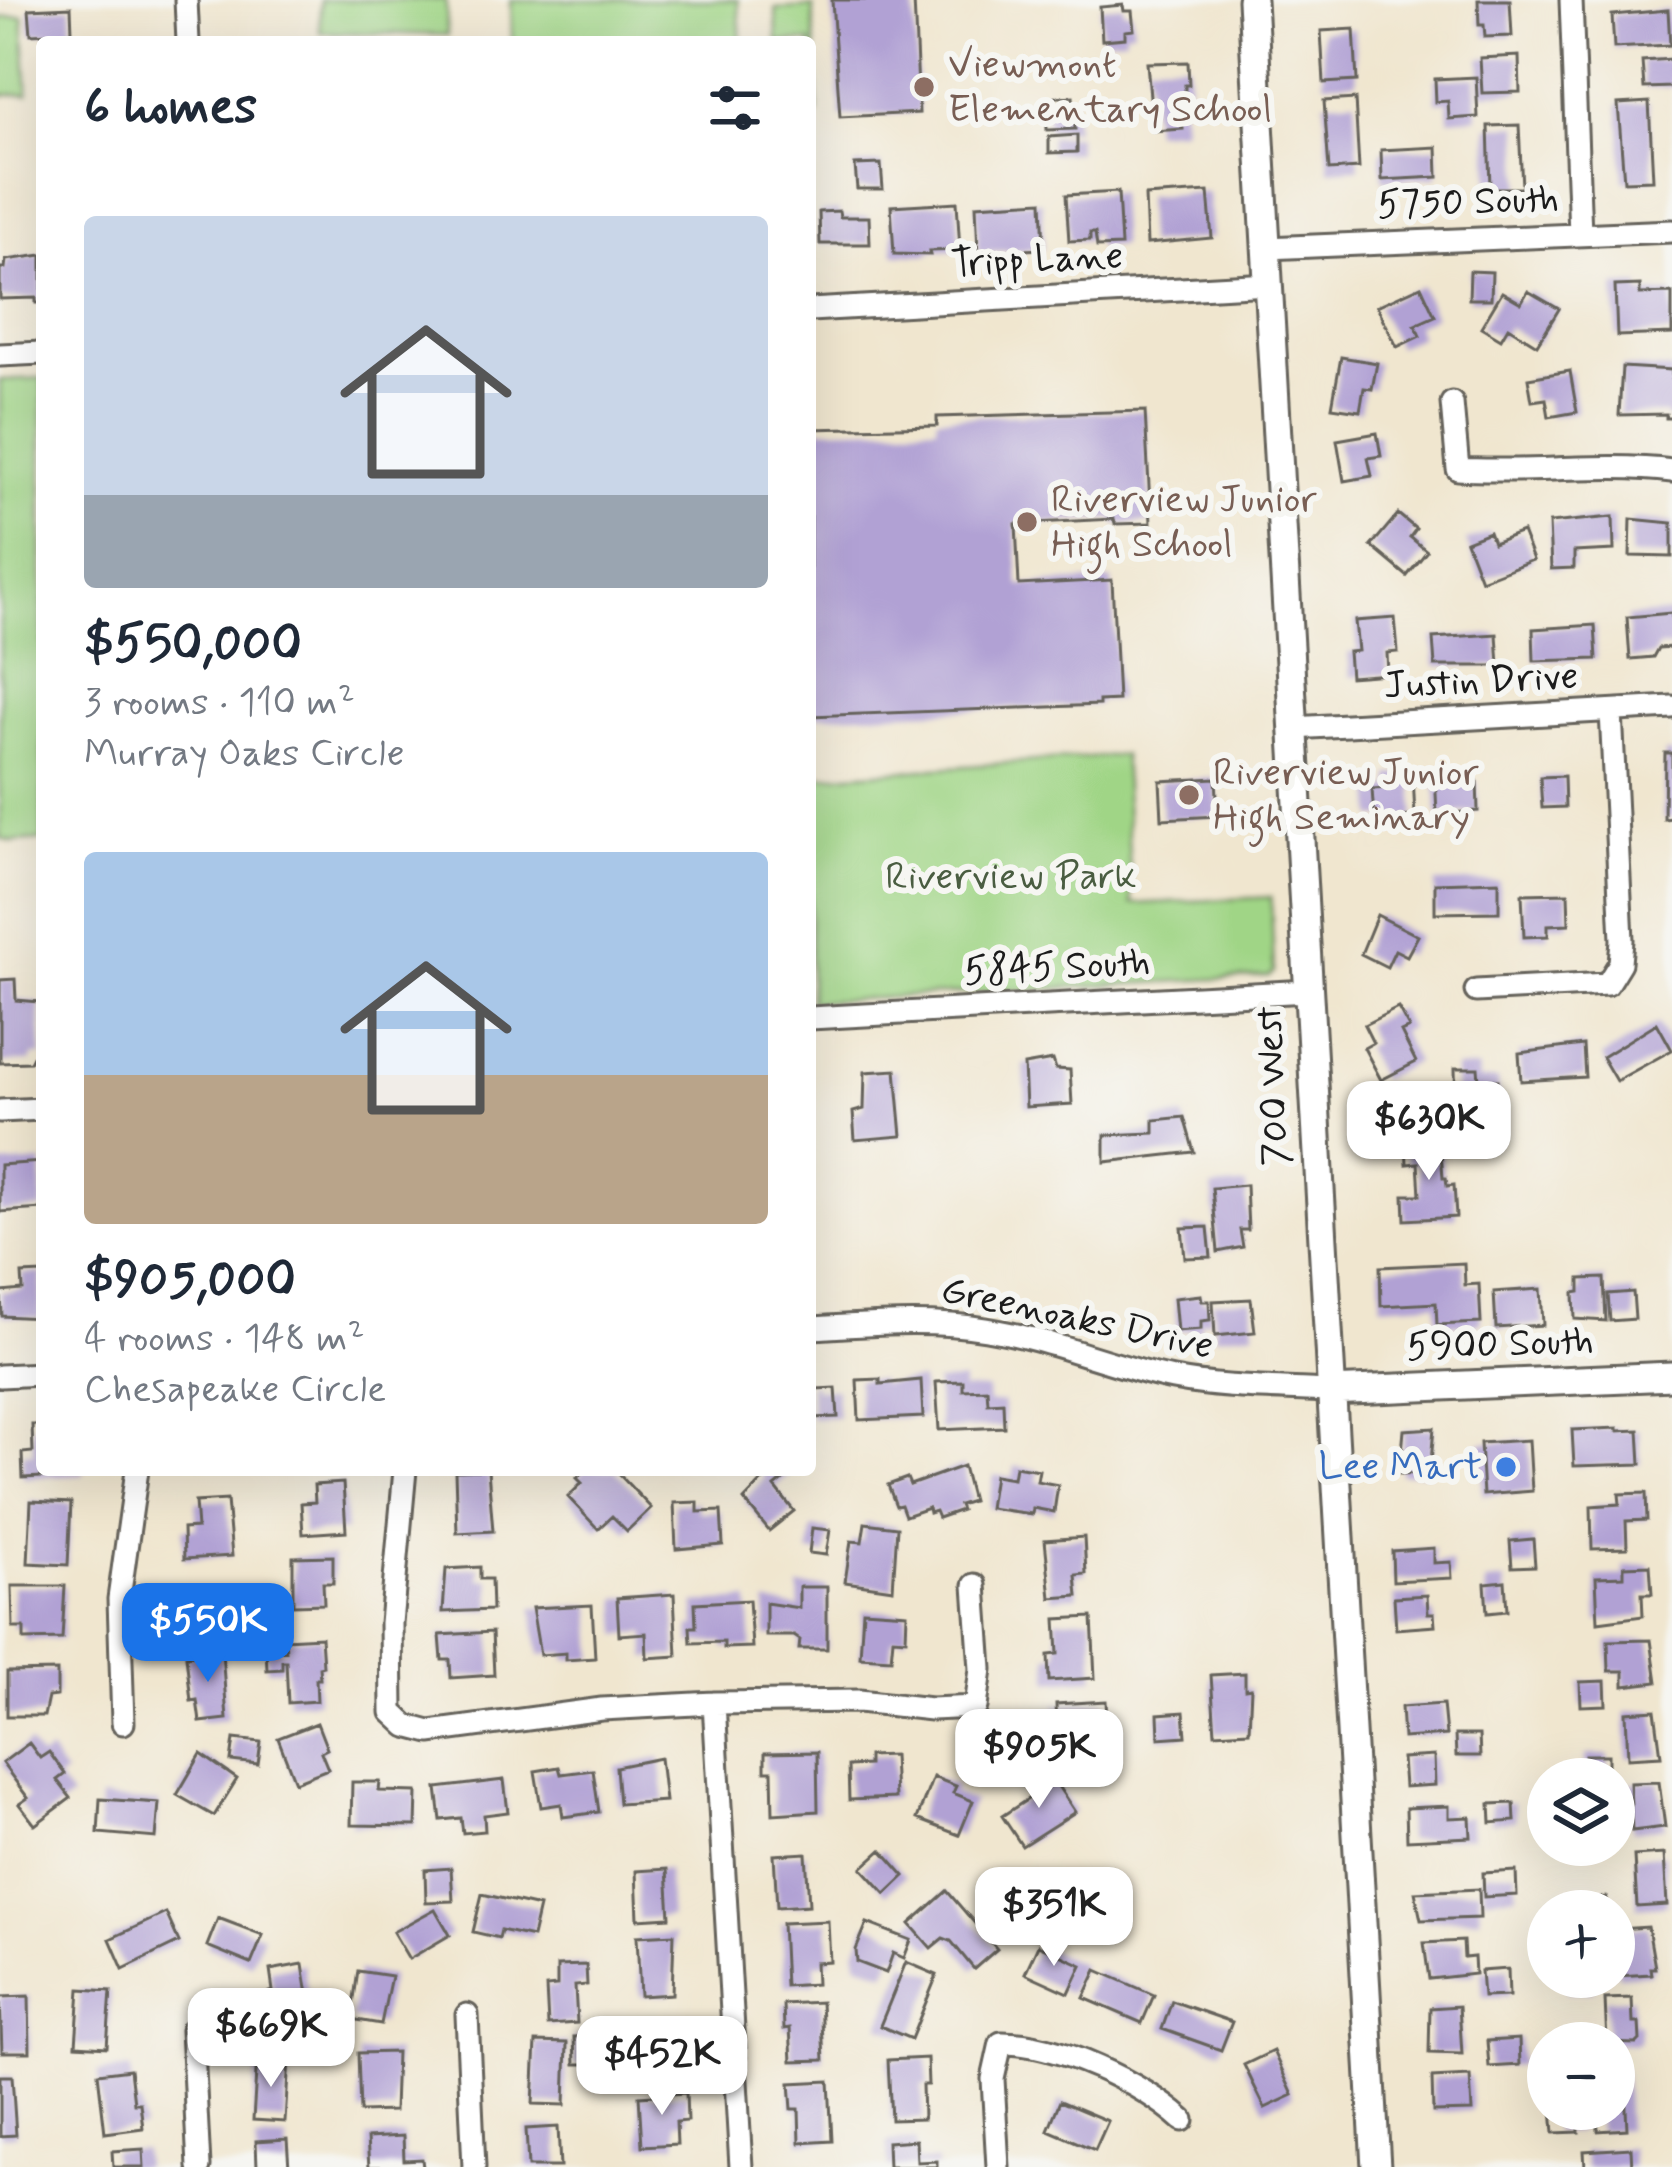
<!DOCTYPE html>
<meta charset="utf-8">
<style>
:root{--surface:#fff;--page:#f6f6f7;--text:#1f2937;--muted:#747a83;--accent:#1a73e8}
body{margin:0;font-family:Mynerve,sans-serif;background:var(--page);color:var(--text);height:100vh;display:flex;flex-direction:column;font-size:45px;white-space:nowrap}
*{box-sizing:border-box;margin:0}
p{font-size:39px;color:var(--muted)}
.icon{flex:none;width:66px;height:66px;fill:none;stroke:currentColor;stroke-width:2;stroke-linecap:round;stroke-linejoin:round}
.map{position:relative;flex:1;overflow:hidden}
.drawer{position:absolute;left:36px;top:36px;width:780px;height:1440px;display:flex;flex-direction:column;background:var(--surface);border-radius:12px;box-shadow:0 12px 48px #0002}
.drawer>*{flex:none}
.fabs{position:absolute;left:1527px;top:1758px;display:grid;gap:24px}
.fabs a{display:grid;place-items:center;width:108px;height:108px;border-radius:50%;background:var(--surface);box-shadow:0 12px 48px #0002;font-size:60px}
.price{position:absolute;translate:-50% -102px;padding:0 27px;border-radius:24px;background:#fff;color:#222;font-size:39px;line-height:78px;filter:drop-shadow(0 3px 6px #0008)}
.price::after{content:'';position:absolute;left:50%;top:72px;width:36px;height:27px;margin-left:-18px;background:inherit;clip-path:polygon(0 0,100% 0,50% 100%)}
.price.current{background:var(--accent);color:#fff}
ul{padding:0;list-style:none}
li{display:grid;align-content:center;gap:24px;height:636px;padding:0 48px}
li span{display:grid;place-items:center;height:372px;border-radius:12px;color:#555}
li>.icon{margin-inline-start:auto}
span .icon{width:216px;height:216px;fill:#fffc;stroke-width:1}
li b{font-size:51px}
h2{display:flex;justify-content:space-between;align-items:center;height:144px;padding:0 48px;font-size:51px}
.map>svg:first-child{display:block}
.green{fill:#a0d586;stroke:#5e7851;stroke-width:3}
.building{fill:#b1a1d4}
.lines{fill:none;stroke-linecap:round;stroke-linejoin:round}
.street-casing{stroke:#66635b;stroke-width:27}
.secondary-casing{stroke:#66635b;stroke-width:33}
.street{stroke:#fff;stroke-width:21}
.secondary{stroke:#fff;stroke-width:27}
.education-dot{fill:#8d6e63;stroke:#f6f6f2;stroke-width:4.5}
.shop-dot{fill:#3f7fe0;stroke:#f6f6f2;stroke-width:4.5}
.labels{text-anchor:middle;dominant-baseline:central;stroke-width:12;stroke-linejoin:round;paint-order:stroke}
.education-label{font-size:39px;fill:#785e54;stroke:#f6f6f2;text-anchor:start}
.street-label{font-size:39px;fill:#1c1c1c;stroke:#f6f6f2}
.park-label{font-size:39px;fill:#4a5d41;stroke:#f6f6f2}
.shop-label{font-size:39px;fill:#366cbe;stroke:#f6f6f2;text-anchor:end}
</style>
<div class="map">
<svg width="1672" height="2167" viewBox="0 0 1672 2167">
<rect width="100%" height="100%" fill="#f6f6f2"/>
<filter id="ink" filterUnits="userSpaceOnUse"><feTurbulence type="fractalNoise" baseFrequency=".00833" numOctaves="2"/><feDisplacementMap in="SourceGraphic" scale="24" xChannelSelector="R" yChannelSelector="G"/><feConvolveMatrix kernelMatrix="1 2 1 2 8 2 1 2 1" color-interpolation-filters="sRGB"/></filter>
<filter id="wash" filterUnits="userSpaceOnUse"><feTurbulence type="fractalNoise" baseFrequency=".004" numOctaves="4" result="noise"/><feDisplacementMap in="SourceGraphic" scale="48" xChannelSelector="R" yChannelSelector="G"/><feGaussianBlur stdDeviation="2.7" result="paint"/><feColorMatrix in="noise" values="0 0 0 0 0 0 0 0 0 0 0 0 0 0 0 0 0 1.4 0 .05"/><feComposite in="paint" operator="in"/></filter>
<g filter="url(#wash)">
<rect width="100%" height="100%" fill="#f0e6cf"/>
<path class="green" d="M320,0H446L447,35L320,32Z
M511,0H738L741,42H512Z
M813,7L818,114H810V42H777L776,9Z
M23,16L28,94L0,95V18Z
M42,378V840L12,842L0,838V380Z
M1123,755L1132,904L1271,897L1274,972L1269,976L810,1002V777Z"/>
<g id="blocks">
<path class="building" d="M832,0H914L919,113L840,117Z
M1478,0H1510L1512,36L1485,37L1484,25H1479Z
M1123,5L1124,11H1132L1134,30L1125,31V38L1102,40L1100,7Z
M71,7L72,32L31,34L29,9Z
M1668,10L1670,45L1614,48L1612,15Z
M1354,29L1357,81L1324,83L1321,31Z
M1519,56L1520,92L1482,93L1480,58Z
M1672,59V87L1644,88L1642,61Z
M1188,62L1189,85H1185V99H1181L1183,129L1153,131L1147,63Z
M1476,77L1478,117L1449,119L1448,101L1436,102L1435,79Z
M1073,96L1075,129L1047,130L1046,98Z
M1355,99L1359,168L1329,170L1324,101Z
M1649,102L1653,180L1624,181L1618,104Z
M1519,125L1522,188H1490L1488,126Z
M1077,135V152L1049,153V137Z
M1437,147L1438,177L1382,180L1381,150Z
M881,164L883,189H857L855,165Z
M1118,192L1121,246L1097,247L1095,233H1090V240L1069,241L1066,195Z
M1208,192L1212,238L1147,244L1145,196Z
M1042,201L1044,249L978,252L976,205Z
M957,202L960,250L929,251L930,255L894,254L891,206Z
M839,211L840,217H869L870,244H820L819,212Z
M42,255V303H36V298L0,299V268H5L6,260Z
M1470,271L1492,272L1491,299H1469Z
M1640,285V294L1672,293V334L1617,336L1615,286Z
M1421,286L1435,316L1415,325L1420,336L1397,347L1377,306Z
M1528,291L1559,309L1537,345L1508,327L1501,339L1481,327L1502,292L1521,303Z
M1341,357L1377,363L1372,389L1364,388L1360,411L1332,407Z
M1622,367L1672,370V418H1666V414L1619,415Z
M1570,371L1577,412L1549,417L1546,399L1532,401L1528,378Z
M1145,411L1151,523L1115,524L1114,519L1016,524L1019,585L1112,580L1118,700L1099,701V705L810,716V429L937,426V417Z
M1377,433L1381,456L1368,458L1372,476L1344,481L1337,440Z
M1398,514L1416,529L1410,537L1427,551L1407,576L1371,546Z
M1613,517L1614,550L1574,552V568L1551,569L1549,523Z
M1631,519L1672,523V557L1630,556Z
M1489,532L1493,543L1522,532L1533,560L1481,580L1466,541Z
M1672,613V647L1658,648L1653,657L1630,659L1627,617Z
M1395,618L1398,652L1387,653L1388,674L1350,677L1348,652L1358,651L1355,621Z
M1595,625L1597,659L1534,661L1533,629Z
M1497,634L1499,666H1435L1433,638Z
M1665,753H1672V818L1664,819Z
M1457,771L1458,783L1477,781L1478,811L1437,814L1435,772Z
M1413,774L1415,816L1374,818L1372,789L1391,788L1390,775Z
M1564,776L1565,807L1542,808L1540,777Z
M1216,778L1218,816L1162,819L1160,781Z
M1499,881V912L1435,913V883Z
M1568,893L1569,924L1548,925V936L1524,937L1522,894Z
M1377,915L1418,936L1407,956L1395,950L1387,967L1361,954Z
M15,979L16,1000L39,1002L42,1056H33L30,1062L0,1063V980Z
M1398,1008L1409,1028L1401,1032L1416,1062L1381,1080L1364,1048L1373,1043L1364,1025Z
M1657,1023L1672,1050L1616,1081L1602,1057Z
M1583,1045L1585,1077L1521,1081L1519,1053Z
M1053,1060L1056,1069L1070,1070L1072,1104L1026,1107L1024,1065Z
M1455,1068H1478L1479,1080H1498L1499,1107L1456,1111Z
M896,1070L902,1136L855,1140L853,1112L864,1109L865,1072Z
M1184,1117L1194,1152L1105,1162V1135L1154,1133V1120Z
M1440,1139L1443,1178H1446L1447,1186L1454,1185L1456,1217L1405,1220L1404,1195H1420L1418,1163L1407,1164L1406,1141Z
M42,1162V1209L0,1212V1165Z
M1246,1185L1248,1230H1240L1243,1247L1218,1252L1212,1188Z
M1208,1227L1211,1257L1185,1258L1182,1228Z
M1464,1263L1465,1285L1479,1284L1481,1323L1437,1325L1436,1303L1381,1306L1380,1267Z
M42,1273L40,1318L2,1316L1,1292L23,1290L22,1274Z
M1604,1278L1606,1321L1575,1319L1574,1293L1580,1292V1279Z
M1541,1289L1543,1325L1496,1328L1494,1292Z
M1633,1292L1635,1319L1610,1321L1608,1294Z
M1201,1295L1202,1301H1209L1210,1320L1201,1321V1329L1177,1331L1174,1298Z
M1251,1299L1255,1332L1215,1336L1213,1301Z
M880,1379V1384L921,1380L923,1417L859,1420L857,1380Z
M963,1381V1390L987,1389L988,1403L1003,1402L1004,1427L939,1430L936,1382Z
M810,1384H814L815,1389L836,1388L838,1417L810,1418Z
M32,1425H42V1470H84V1475L23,1478L22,1453L33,1452Z
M1434,1428L1430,1473L1400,1474L1404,1430Z
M1618,1428V1431L1639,1430L1641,1464L1574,1466L1572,1430Z
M1529,1440L1532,1491L1483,1495L1480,1443Z
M963,1466L972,1501L959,1505L961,1510L938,1518L935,1511L929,1513L928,1508L905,1516L901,1505L896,1506L888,1485L907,1478L910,1485Z
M1015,1466L1039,1470L1037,1481L1058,1485L1054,1512L1033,1508L1032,1514L989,1508L994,1475L1013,1478Z
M488,1470L493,1531L457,1533L455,1471Z
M585,1470H615L651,1508L627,1531L612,1516L598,1529L568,1497L582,1483L577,1478Z
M761,1470H787L791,1474L775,1487L794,1511L769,1531L744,1500L764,1479Z
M343,1483L346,1531L303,1534L301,1503L315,1502L314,1485Z
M1646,1493L1647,1520L1626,1521L1627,1548L1592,1549L1591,1506L1620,1504L1619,1494Z
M227,1500L232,1556L184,1559L183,1529L197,1528L195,1502Z
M31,1501L71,1503L68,1565L28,1563Z
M698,1502V1512L721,1511L723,1545L676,1549L674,1503Z
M865,1523L897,1527L893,1589L845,1582L851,1541L862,1542Z
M812,1528L830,1530L826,1555L809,1553Z
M1084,1537L1086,1574L1076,1575L1078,1596L1051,1598L1045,1540Z
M1533,1539L1535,1566L1512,1567L1510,1541Z
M1434,1548V1563L1451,1562L1452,1578L1393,1581L1392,1551Z
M333,1556V1583H323L324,1604L293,1605V1557Z
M1650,1565L1652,1594H1642L1643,1616L1598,1622L1596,1577L1624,1576V1566Z
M480,1567V1579H491L492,1610L443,1612L446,1569Z
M1505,1581L1507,1611L1487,1613L1485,1583Z
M12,1586H65L62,1639L24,1640V1628H13Z
M799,1587H827V1649H799L800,1640L794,1636H766V1603L799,1608Z
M220,1591L222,1636L176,1638L175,1614H190L189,1592Z
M674,1594L677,1656L647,1658L646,1633L619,1635L617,1598Z
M1427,1595L1428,1613H1434L1435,1626L1396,1629L1394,1597Z
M749,1600L752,1647L724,1648V1642L691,1643L690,1627H696L695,1603Z
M592,1605L595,1658L566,1660V1653L540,1655L532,1608Z
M863,1610L907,1613L906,1639L893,1638L891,1659L860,1657Z
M1092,1617L1095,1678L1049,1681L1048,1655L1058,1654L1056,1619Z
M492,1632L494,1675L451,1678L450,1660H442L440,1635Z
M321,1637L323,1666L319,1667L320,1679H316L317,1701L288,1703L286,1661H282V1669L267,1670L266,1646L280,1645L281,1651H286L285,1639Z
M1651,1640L1657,1682L1624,1686V1671H1609L1608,1641Z
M222,1652L227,1719L200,1722L197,1700L191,1701L186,1656Z
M57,1671V1696L48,1697L44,1716H7V1672Z
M1245,1673V1689L1251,1688L1249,1731L1215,1733L1211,1675Z
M1605,1681L1606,1705L1581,1706L1580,1682Z
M1106,1701L1109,1757L1065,1760L1061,1734L1068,1733V1727H1057L1056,1704Z
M1443,1704L1446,1735L1403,1738L1401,1707Z
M1655,1710L1661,1756L1628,1758L1626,1712Z
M1184,1712L1186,1736L1159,1738L1158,1714Z
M317,1723L327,1749L321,1752L328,1769L295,1782L278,1738Z
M1455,1735H1479L1480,1756H1456Z
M234,1739L261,1742L258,1764L231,1761Z
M29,1743L40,1758L49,1752L65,1774L57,1780L71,1798L35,1825L19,1804L28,1798L2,1763Z
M817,1752L818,1811L773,1814L772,1771H765V1753Z
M201,1754L237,1779L214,1816L177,1795Z
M893,1755L895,1798L849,1800L848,1766L868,1765V1756Z
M1585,1755H1608V1772L1585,1773Z
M1434,1756L1435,1785L1404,1787L1402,1758Z
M660,1758L665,1801L619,1804L616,1767Z
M559,1767L561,1774L593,1770L599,1812L563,1817L561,1804L541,1807L535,1771Z
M1050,1774L1075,1812L1022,1846L1002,1816L1034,1795L1029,1787Z
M933,1777L956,1786L953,1793L973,1801L959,1835L917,1819Z
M504,1780L508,1812L484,1815L485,1831L463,1833L461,1818L441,1820L437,1788Z
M352,1782H380L379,1791L417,1792L416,1826L351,1825Z
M1659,1782L1665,1827L1632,1831L1630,1783Z
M100,1799L159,1803L156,1838L98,1833Z
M1514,1803L1515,1821L1491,1823L1490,1804Z
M1449,1806V1818L1470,1817L1471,1837L1407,1840L1406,1808Z
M882,1850L905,1876L886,1894L862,1868Z
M806,1853L809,1905L777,1907L774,1855Z
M1664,1854L1667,1905L1637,1907L1634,1856Z
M451,1868L453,1901L426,1902L425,1870Z
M667,1869L670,1917L638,1919L636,1871Z
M1516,1871L1517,1895L1484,1897L1483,1873Z
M1479,1889L1480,1918L1421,1920L1415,1892Z
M947,1891L997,1949L974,1969L951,1941L943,1938L931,1948L910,1924Z
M482,1894L539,1907L532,1937L501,1930L499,1938L473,1932Z
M1606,1897L1607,1911H1572L1571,1900Z
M435,1909L450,1935L409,1959L393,1932Z
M166,1913L179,1942L123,1969L110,1939Z
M218,1918L263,1935L251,1964L207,1946Z
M828,1921L830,1962L815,1963L816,1984L785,1986L782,1923Z
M867,1923L911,1940L904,1958L893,1953L886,1973L857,1962L856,1950Z
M1648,1927L1655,1968H1650L1651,1974L1618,1976L1619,1929Z
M674,1934L672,1994L640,1996L637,1936Z
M1463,1941L1464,1958L1474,1957L1475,1974L1429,1979L1424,1943Z
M1038,1945L1082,1965L1069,1993L1025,1973Z
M906,1962L937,1975L911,2039L880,2026Z
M303,1964L314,2031L273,2038L269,2012H272L269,1992L273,1991L270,1970Z
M586,1965L587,1985L575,1986L577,2023L548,2025L546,1987L557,1986V1966Z
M1508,1969L1509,1996L1483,1997L1481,1971Z
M1097,1970L1154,1995L1142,2023L1084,1998Z
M358,1971L391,1976L381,2024L351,2019Z
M1566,1977H1593L1594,1991L1567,1992Z
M80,1989L111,1991L107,2047L76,2045Z
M29,1996L30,2052H2L0,1997Z
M1632,1998L1633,2023H1639L1640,2040L1636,2044L1607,2043L1605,1999Z
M1172,2001L1232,2022L1221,2050L1162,2029Z
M821,2002L824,2060L792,2061L790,2028L784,2029L783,2004Z
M1459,2006L1462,2054L1429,2053L1430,2008Z
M662,2019L664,2043L686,2042L688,2072L657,2073L656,2066L628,2068L626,2021Z
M601,2036L602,2064H575L574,2037Z
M1519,2039L1520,2065L1489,2067L1487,2041Z
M536,2042L567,2043L565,2105L533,2104Z
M1273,2051L1293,2095L1265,2108L1244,2065Z
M396,2052L394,2111L360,2112L358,2053Z
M257,2057L289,2059L285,2122L253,2120Z
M927,2058L928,2085H922L923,2119L891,2120L888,2060Z
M1624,2068L1627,2129L1598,2131L1597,2109H1614V2069Z
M130,2069L134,2103H140L143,2128L105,2133L98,2073Z
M0,2076H12L16,2135L0,2136Z
M1470,2076L1472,2111L1433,2112L1432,2078Z
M829,2081L832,2141L800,2143L799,2109H792L790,2083Z
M686,2093L687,2121L676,2122L677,2144L642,2146L639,2096Z
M1060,2101L1108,2121L1095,2150L1048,2130Z
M1552,2109H1578L1579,2132L1554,2133Z
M558,2127L560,2167H528L526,2129Z
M403,2136L404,2160L422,2159L423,2167H369L367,2138Z
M287,2139L289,2167H257L256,2141Z
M916,2140L917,2162L937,2161V2167H888L887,2142Z
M1631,2148L1632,2167H1585L1584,2151Z
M143,2149L144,2167H113L112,2151Z"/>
</g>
</g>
<g filter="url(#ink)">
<use href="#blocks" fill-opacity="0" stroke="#66635b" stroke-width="3"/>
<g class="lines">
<g class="street-casing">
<path id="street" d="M186,0L188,42
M1571,0L1580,234
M1266,248L1672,231
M810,310L1269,284
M0,355L42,353
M1452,403L1458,469C1529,474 1601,462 1672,471
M1293,728L1672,707
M1476,991L1607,984L1620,963L1622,940L1611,711
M810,1018L1308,991
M0,1111L42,1109
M810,1328C868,1325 928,1319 986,1329C1050,1339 1110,1366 1173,1379C1225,1389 1278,1388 1330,1391
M0,1376L42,1374
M405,1470L391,1623L392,1712L407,1726L430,1732L602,1709L714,1703L859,1701L931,1709L976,1707L981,1669L975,1585
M714,1703L741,2167
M123,1723L119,1599L137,1470
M467,2015L474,2167
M192,2030L199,2167
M998,2167L993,2079L1001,2043C1056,2042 1142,2083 1183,2120"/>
</g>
<g class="secondary-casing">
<path id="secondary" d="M1252,0L1376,2167
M1330,1391L1672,1376"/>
</g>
<use href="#street" class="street"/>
<use href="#secondary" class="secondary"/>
</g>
</g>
<g class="education-dot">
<circle cx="924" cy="87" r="12"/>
<circle cx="1027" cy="522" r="12"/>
<circle cx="1189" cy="795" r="12"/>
</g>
<circle class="shop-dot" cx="1506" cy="1467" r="12"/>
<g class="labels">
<g class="education-label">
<text x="948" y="65">Viewmont<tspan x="948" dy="45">Elementary School</tspan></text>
<text x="1051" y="500">Riverview Junior<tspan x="1051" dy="45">High School</tspan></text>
<text x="1213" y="773">Riverview Junior<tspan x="1213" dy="45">High Seminary</tspan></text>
</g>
<g class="street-label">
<text transform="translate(1468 203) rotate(-2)">5750 South</text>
<text transform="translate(1037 261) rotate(-3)">Tripp Lane</text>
<text transform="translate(1481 682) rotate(-3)">Justin Drive</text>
<text transform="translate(1057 968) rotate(-3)">5845 South</text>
<text transform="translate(1274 1086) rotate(-93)">700 West</text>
<text transform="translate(1077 1319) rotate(12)">Greenoaks Drive</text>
<text transform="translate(1500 1345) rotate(-2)">5900 South</text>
</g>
<g class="park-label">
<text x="1011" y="877">Riverview Park</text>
</g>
<g class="shop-label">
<text x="1482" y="1467">Lee Mart</text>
</g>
</g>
</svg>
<div class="fabs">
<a><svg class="icon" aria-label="layers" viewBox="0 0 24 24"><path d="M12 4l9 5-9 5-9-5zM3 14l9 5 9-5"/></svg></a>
<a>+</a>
<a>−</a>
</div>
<b class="price" style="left:1429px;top:1183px">$630K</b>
<b class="price current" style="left:208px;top:1685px">$550K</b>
<b class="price" style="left:1039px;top:1811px">$905K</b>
<b class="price" style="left:1054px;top:1969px">$351K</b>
<b class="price" style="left:271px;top:2090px">$669K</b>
<b class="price" style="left:662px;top:2118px">$452K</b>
<section class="drawer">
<h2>6 homes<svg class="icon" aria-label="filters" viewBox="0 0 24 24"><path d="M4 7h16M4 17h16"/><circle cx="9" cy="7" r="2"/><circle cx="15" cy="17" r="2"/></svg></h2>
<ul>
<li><span style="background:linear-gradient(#c9d6e8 75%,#9aa5b1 0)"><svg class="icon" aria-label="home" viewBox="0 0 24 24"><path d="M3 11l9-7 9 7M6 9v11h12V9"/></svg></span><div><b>$550,000</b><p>3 rooms · 110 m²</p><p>Murray Oaks Circle</p></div></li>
<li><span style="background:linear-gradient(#a9c7e8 60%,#b9a48a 0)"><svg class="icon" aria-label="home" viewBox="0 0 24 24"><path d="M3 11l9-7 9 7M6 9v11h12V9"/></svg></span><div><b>$905,000</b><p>4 rooms · 148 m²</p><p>Chesapeake Circle</p></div></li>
</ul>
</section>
</div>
